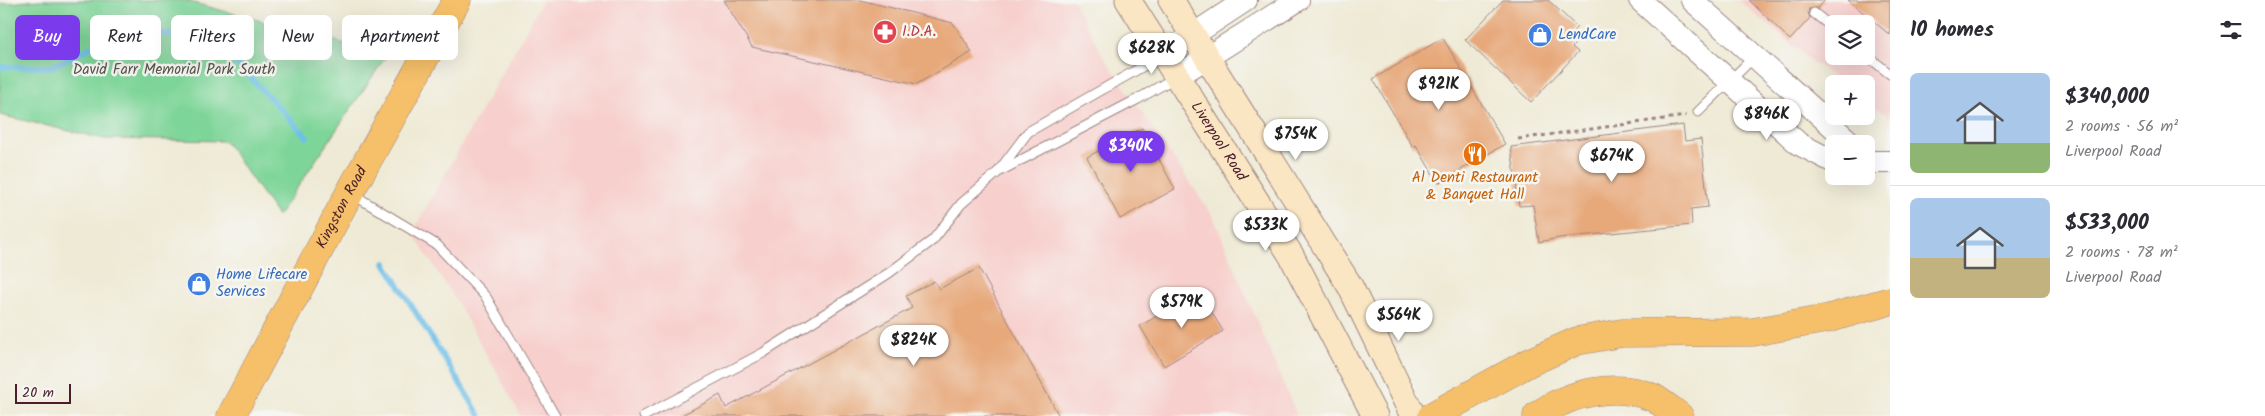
<!DOCTYPE html>
<meta charset="utf-8">
<style>
:root{--surface:#fff;--page:#f7f7f7;--text:#2b2b33;--muted:#7c7c81;--line:#e1e1e2;--accent:#7c3aed}
body{margin:0;font-family:Kalam,sans-serif;background:var(--page);color:var(--text);height:100vh;display:flex;flex-direction:column;font-size:19px;white-space:nowrap}
*{box-sizing:border-box;margin:0}
p{font-size:16px;color:var(--muted)}
.icon{flex:none;width:28px;height:28px;fill:none;stroke:currentColor;stroke-width:2;stroke-linecap:round;stroke-linejoin:round}
.map{position:relative;flex:1;overflow:hidden}
.drawer{display:flex;flex-direction:column;background:var(--surface);width:375px}
.drawer>*{flex:none}
.guide{position:absolute;left:15px;top:15px;width:475px;height:45px;display:flex;gap:10px}
.fabs{position:absolute;left:1825px;top:15px;display:grid;gap:10px}
.fabs a{display:grid;place-items:center;width:50px;height:50px;border-radius:8px;background:var(--surface);box-shadow:0 5px 20px #0002;font-size:25px}
.scale{position:absolute;left:15px;bottom:12px;width:56px;box-sizing:border-box;padding-left:5px;border:2px solid #4a1f2b;border-top:0;font-size:14px;line-height:18px;white-space:nowrap;color:#4a1f2b;-webkit-text-stroke:4px #f6f6f2;paint-order:stroke}
.price{position:absolute;translate:-50% -42px;padding:0 11px;border-radius:18px;background:#fff;color:#222;font-size:16px;line-height:32px;filter:drop-shadow(0 1px 2px #0008)}
.price::after{content:'';position:absolute;left:50%;top:30px;width:15px;height:11px;margin-left:-8px;background:inherit;clip-path:polygon(0 0,100% 0,50% 100%)}
.price.selected{background:var(--accent);color:#fff}
ul{padding:0;list-style:none}
li{display:flex;align-items:center;gap:15px;height:125px;padding:0 20px}
li+li{border-top:1px solid var(--line)}
li span{display:grid;place-items:center;flex:none;width:140px;height:100px;border-radius:8px;color:#555}
li>.icon{margin-inline-start:auto}
span .icon{width:60px;height:60px;fill:#fffc;stroke-width:1}
li b{font-size:21px}
h2{display:flex;justify-content:space-between;align-items:center;height:60px;padding:0 20px;font-size:21px}
.tag{padding:0 18px;border-radius:8px;background:var(--surface);box-shadow:0 5px 20px #0002;font-size:18px;line-height:45px}
.tag.selected{background:var(--accent);color:#fff}
main{display:flex;flex:1;min-height:0}
.map>svg:first-child{display:block}
.built{fill:#f7d0cd;fill-rule:evenodd}
.green{fill:#7ed599;stroke:#647a62}
.lines{fill:none;stroke-linecap:round;stroke-linejoin:round}
.stream{stroke:#6dc0e9;stroke-width:5.5}
.building{fill:#e7a87a}
.service-casing{stroke:#9c8480;stroke-width:11}
.tertiary-casing{stroke:#9c8480;stroke-width:24}
.secondary-casing{stroke:#9c8480;stroke-width:27}
.primary-casing{stroke:#9c8480;stroke-width:29}
.motorway-casing{stroke:#9c8480;stroke-width:29}
.path{stroke:#9c8480;stroke-width:3;stroke-dasharray:4 4;stroke-linecap:butt}
.service{stroke:#fff;stroke-width:9}
.tertiary{stroke:#fff;stroke-width:22}
.secondary{stroke:#fbe6c4;stroke-width:25}
.primary{stroke:#f6c06b;stroke-width:28}
.motorway{stroke:#f6c06b;stroke-width:28}
.labels{text-anchor:middle;dominant-baseline:central;stroke-width:5;stroke-linejoin:round;paint-order:stroke}
.health-label{font-size:15px;fill:#be3a42;stroke:#f6f6f2;text-anchor:start}
.shop-label{font-size:15px;fill:#366cbe;stroke:#f6f6f2;text-anchor:start}
.park-label{font-size:15px;fill:#5a564c;stroke:#f6f6f2}
.street-label{font-size:15px;fill:#4a1f2b;stroke:#f6f6f2}
.food-label{font-size:15px;fill:#c56008;stroke:#f6f6f2}
</style>
<main>
<div class="map">
<svg width="1890" height="416" viewBox="0 0 1890 416">
<rect width="100%" height="100%" fill="#f6f6f2"/>
<filter id="ink" filterUnits="userSpaceOnUse"><feTurbulence type="fractalNoise" baseFrequency=".02" numOctaves="2"/><feDisplacementMap in="SourceGraphic" scale="10" xChannelSelector="R" yChannelSelector="G"/><feConvolveMatrix kernelMatrix="1 2 1 2 8 2 1 2 1" color-interpolation-filters="sRGB"/></filter>
<filter id="wash" filterUnits="userSpaceOnUse"><feTurbulence type="fractalNoise" baseFrequency=".0096" numOctaves="4" result="noise"/><feDisplacementMap in="SourceGraphic" scale="20" xChannelSelector="R" yChannelSelector="G"/><feGaussianBlur stdDeviation="1.12" result="paint"/><feColorMatrix in="noise" values="0 0 0 0 0 0 0 0 0 0 0 0 0 0 0 0 0 1.4 0 .05"/><feComposite in="paint" operator="in"/></filter>
<g filter="url(#wash)">
<rect width="100%" height="100%" fill="#efead5"/>
<path class="built" d="M543,0H1073L1102,54L1213,216L1297,416H521L457,302L412,233Z
M1738,0H1890V117L1866,101V84H1843L1810,60ZM1834,24H1866V56H1834Z"/>
<path class="green" d="M38,0H183L387,55L278,216L225,141L104,139L0,115V4Z"/>
<g class="lines">
<path class="stream" d="M0,67H51L129,28L194,39L233,59L307,137
M385,263L480,416"/>
</g>
<g id="blocks">
<path class="building" d="M724,0H860L953,23L972,52L917,84L752,47Z
M1503,0H1548L1577,27L1571,34L1578,41L1572,47L1578,52L1531,102L1465,40Z
M1749,0H1825L1818,8L1809,9L1808,13L1810,18L1790,40Z
M1848,0H1890V35Z
M1443,38L1505,144L1438,183L1416,145L1413,147L1373,79Z
M1683,125L1685,141L1701,139L1708,207L1691,209L1692,225L1559,238L1539,242L1533,205L1519,206L1511,147Z
M1142,128L1175,189L1120,219L1087,157Z
M979,268L1059,416H680L720,395L726,408L912,308L906,296L934,281L939,289Z
M1199,291L1223,331L1164,366L1140,326Z"/>
</g>
</g>
<g filter="url(#ink)">
<use href="#blocks" fill-opacity="0" stroke="#9c8480" stroke-width="1"/>
<g class="lines">
<g class="service-casing">
<path id="service" d="M1814,13L1834,29
M1866,55L1890,74
M1698,112L1754,57
M1000,171L1138,99L1176,77
M352,194L437,245L486,297L555,416
M644,416L763,353L889,273L933,240L961,204L998,172L1028,132L1161,56"/>
</g>
<g class="tertiary-casing">
<path id="tertiary" d="M1640,0L1799,144L1834,162
M1692,0L1852,144
M1164,54L1246,0
M1176,77L1298,0
M1866,162H1890"/>
</g>
<g class="secondary-casing">
<g id="secondary">
<path id="s1" d="M1128,0L1291,255L1375,416"/>
<path d="M1171,0L1350,286L1413,416"/>
</g>
</g>
<g class="primary-casing">
<g id="primary">
<path id="s2" d="M231,416L350,192L457,0"/>
</g>
</g>
<g class="motorway-casing">
<path id="motorway" d="M1432,416L1530,362L1577,341L1622,333L1753,332L1826,319L1890,301
M1537,416C1568,393 1616,381 1654,398C1662,403 1671,410 1679,416"/>
</g>
<path class="path" d="M1518,139L1686,116"/>
<use href="#service" class="service"/>
<use href="#tertiary" class="tertiary"/>
<use href="#secondary" class="secondary"/>
<use href="#primary" class="primary"/>
<use href="#motorway" class="motorway"/>
</g>
</g>
<defs>
<g id="pharmacy-disc" transform="scale(1.25)"><circle r="9.5" fill="#e0444e" stroke="#f6f6f2"/><path d="M-2-6h4v4h4v4h-4v4h-4v-4h-4v-4h4Z" fill="#fff"/></g>
<g id="shop-disc" transform="scale(1.25)"><circle r="9.5" fill="#3f7fe0" stroke="#f6f6f2"/><path d="M-5-2.5h2.3a2.7 3.5 0 0 1 5.4 0H5L5.5 6h-11ZM-1.5-2.5h3a1.5 2.3 0 0 0-3 0Z" fill="#fff"/></g>
<g id="restaurant-disc" transform="scale(1.25)"><circle r="9.5" fill="#e8710a" stroke="#f6f6f2"/><path d="M-5-6h1v4h1v-4h1v4h1v-4h1v5L-1.5 .5V6h-2V.5L-5-1ZM5-6V6H3V1.5H1.5Q1.5-4 5-6Z" fill="#fff"/></g>
</defs>
<g fill-rule="evenodd">
<use href="#pharmacy-disc" x="885" y="32"/>
<use href="#shop-disc" x="1540" y="35"/>
<use href="#restaurant-disc" x="1475" y="154"/>
<use href="#shop-disc" x="199" y="284"/>
</g>
<g class="labels">
<g class="health-label">
<text x="902" y="32">I.D.A.</text>
</g>
<g class="shop-label">
<text x="1558" y="35">LendCare</text>
<text x="216" y="275">Home Lifecare<tspan x="216" dy="17">Services</tspan></text>
</g>
<g class="park-label">
<text x="174" y="70">David Farr Memorial Park South</text>
</g>
<g class="street-label">
<text stroke="none"><textPath href="#s1" startOffset="168">Liverpool Road</textPath></text>
<text stroke="none"><textPath href="#s2" startOffset="236">Kingston Road</textPath></text>
</g>
<g class="food-label">
<text x="1475" y="178">Al Denti Restaurant<tspan x="1475" dy="17">&amp; Banquet Hall</tspan></text>
</g>
</g>
</svg>
<div class="fabs">
<a><svg class="icon" aria-label="layers" viewBox="0 0 24 24"><path d="M12 4l9 5-9 5-9-5zM3 14l9 5 9-5"/></svg></a>
<a>+</a>
<a>−</a>
</div>
<div class="scale">20 m</div>
<b class="price" style="left:1152px;top:75px">$628K</b>
<b class="price" style="left:1439px;top:111px">$921K</b>
<b class="price" style="left:1767px;top:141px">$846K</b>
<b class="price" style="left:1296px;top:161px">$754K</b>
<b class="price selected" style="left:1131px;top:173px">$340K</b>
<b class="price" style="left:1612px;top:183px">$674K</b>
<b class="price" style="left:1266px;top:252px">$533K</b>
<b class="price" style="left:1182px;top:329px">$579K</b>
<b class="price" style="left:1399px;top:342px">$564K</b>
<b class="price" style="left:914px;top:367px">$824K</b>
<div class="guide">
<a class="tag selected">Buy</a>
<a class="tag">Rent</a>
<a class="tag">Filters</a>
<a class="tag">New</a>
<a class="tag">Apartment</a>
</div>
</div>
<section class="drawer">
<h2>10 homes<svg class="icon" aria-label="filters" viewBox="0 0 24 24"><path d="M4 7h16M4 17h16"/><circle cx="9" cy="7" r="2"/><circle cx="15" cy="17" r="2"/></svg></h2>
<ul>
<li><span style="background:linear-gradient(#a9c7e8 70%,#8fb573 0)"><svg class="icon" aria-label="home" viewBox="0 0 24 24"><path d="M3 11l9-7 9 7M6 9v11h12V9"/></svg></span><div><b>$340,000</b><p>2 rooms · 56 m²</p><p>Liverpool Road</p></div></li>
<li><span style="background:linear-gradient(#a9c7e8 60%,#c2b280 0)"><svg class="icon" aria-label="home" viewBox="0 0 24 24"><path d="M3 11l9-7 9 7M6 9v11h12V9"/></svg></span><div><b>$533,000</b><p>2 rooms · 78 m²</p><p>Liverpool Road</p></div></li>
</ul>
</section>
</main>
